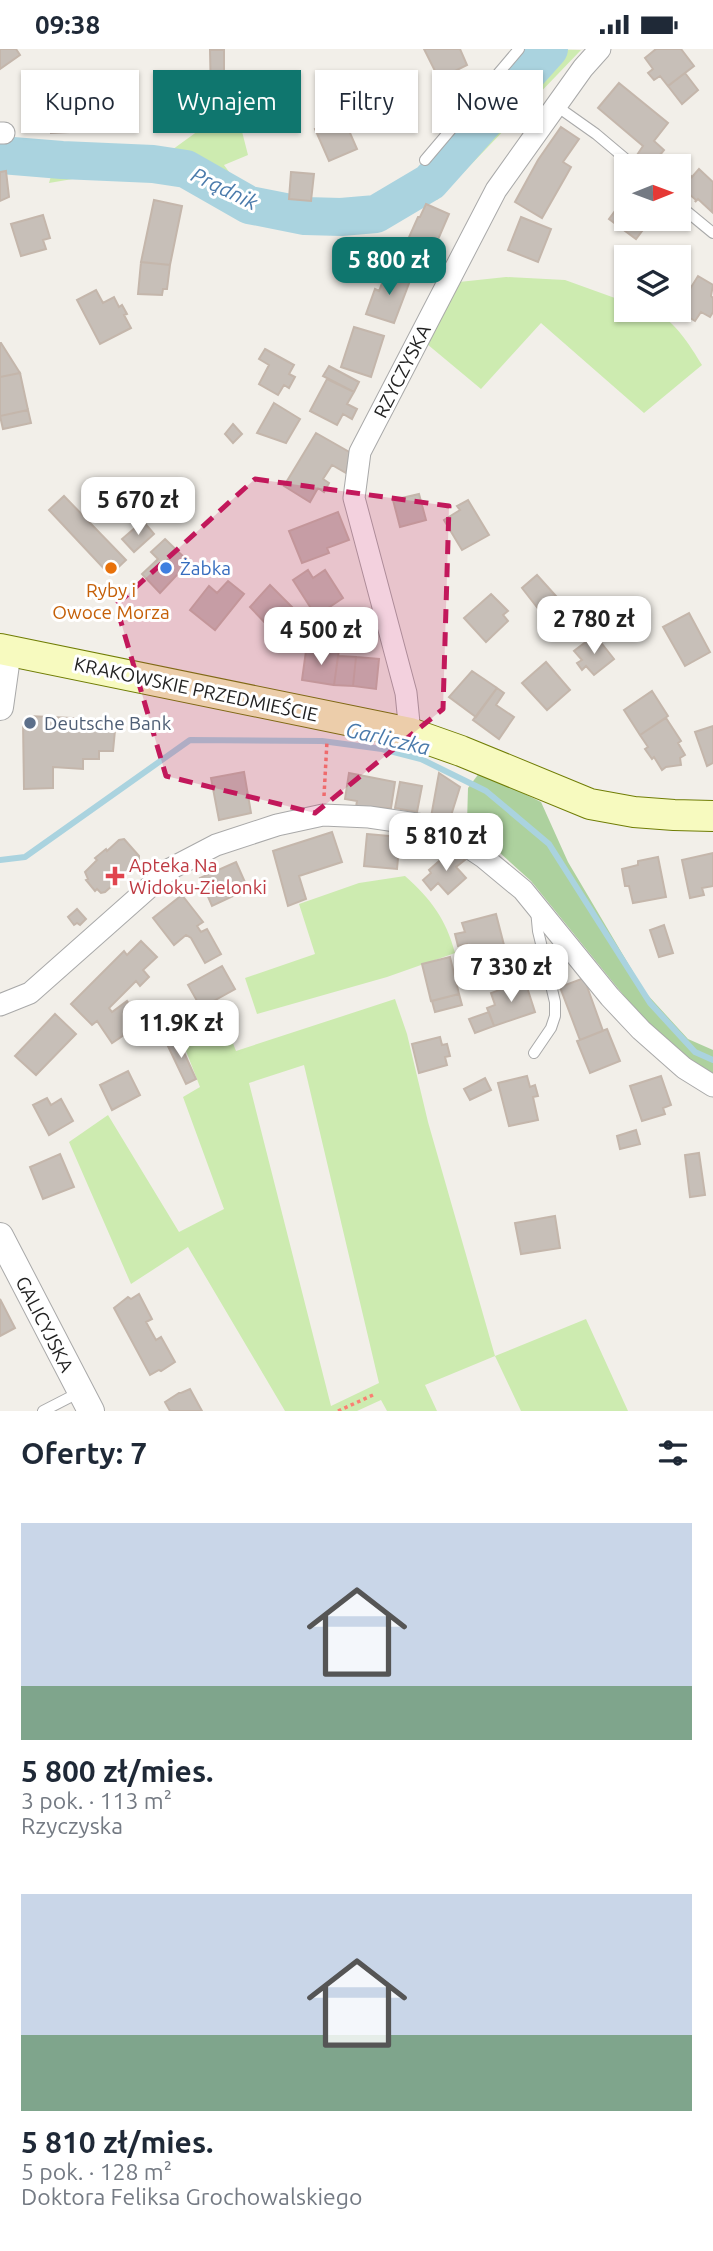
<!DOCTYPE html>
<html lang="pl">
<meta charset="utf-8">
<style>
:root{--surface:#fff;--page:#f2f2f3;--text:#1f2937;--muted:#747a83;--accent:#0f766e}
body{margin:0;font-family:Ubuntu,sans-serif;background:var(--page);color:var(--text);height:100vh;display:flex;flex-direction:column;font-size:26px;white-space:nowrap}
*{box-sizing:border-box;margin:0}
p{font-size:23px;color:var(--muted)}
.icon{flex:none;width:38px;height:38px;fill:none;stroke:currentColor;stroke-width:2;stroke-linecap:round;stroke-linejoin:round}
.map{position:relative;height:1362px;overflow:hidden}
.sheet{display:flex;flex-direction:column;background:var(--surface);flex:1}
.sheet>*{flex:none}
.hud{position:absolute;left:21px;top:21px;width:672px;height:63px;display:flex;gap:14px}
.needle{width:46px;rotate:89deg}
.buttons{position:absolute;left:614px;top:105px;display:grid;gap:14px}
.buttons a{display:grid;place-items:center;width:77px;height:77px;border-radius:0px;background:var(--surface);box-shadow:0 2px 5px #0004;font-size:35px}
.price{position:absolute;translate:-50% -60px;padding:0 16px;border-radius:14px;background:#fff;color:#222;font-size:23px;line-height:46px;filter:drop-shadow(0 2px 4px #0008)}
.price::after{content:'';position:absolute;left:50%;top:42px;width:21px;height:16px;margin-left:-10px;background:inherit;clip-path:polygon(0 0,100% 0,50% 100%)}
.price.current{background:var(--accent);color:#fff}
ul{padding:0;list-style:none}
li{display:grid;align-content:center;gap:14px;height:371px;padding:0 21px}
li span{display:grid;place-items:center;height:217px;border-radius:0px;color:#555}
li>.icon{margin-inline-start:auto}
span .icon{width:126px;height:126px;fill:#fffc;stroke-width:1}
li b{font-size:30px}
h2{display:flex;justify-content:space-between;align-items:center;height:84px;padding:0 21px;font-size:30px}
.chip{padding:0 24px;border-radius:0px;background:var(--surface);box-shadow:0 2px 5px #0004;font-size:24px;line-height:63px}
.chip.current{background:var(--accent);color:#fff}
.status{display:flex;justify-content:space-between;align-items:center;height:49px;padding:0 35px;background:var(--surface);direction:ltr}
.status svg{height:19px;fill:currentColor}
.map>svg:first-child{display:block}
.grass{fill:#cdebb0;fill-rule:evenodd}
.forest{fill:#add19e}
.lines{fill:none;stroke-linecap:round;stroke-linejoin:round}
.stream{stroke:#aad3df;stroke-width:6}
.river{stroke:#aad3df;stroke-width:38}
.building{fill:#c7bfb8;stroke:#c4b6ab;stroke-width:2}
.service-casing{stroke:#a9a9a9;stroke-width:12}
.minor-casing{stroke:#a9a9a9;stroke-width:23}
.tertiary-casing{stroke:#a9a9a9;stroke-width:28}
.secondary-casing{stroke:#707d05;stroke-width:32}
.path{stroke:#fa8072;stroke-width:3.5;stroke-dasharray:3.5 3.5;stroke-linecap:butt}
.service{stroke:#fff;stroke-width:10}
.minor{stroke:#fff;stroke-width:21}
.tertiary{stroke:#fff;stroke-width:26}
.secondary{stroke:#f7fabf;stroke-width:30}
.marked{fill:#c2185b;fill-opacity:0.2;stroke:#c2185b;stroke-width:5;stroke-dasharray:14 9;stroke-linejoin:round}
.food-dot{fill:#e8710a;stroke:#fff;stroke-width:2.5}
.shop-dot{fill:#3f7fe0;stroke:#fff;stroke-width:2.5}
.service-dot{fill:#5c6f8a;stroke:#fff;stroke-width:2.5}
.health-dot{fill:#e0444e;stroke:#fff;stroke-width:2.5}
.labels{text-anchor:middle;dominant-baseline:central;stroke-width:6;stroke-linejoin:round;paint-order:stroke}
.street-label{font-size:19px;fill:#222;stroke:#fff}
.shop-label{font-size:19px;fill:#366cbe;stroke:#fff;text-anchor:start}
.food-label{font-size:19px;fill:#c56008;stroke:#fff}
.service-label{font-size:19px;fill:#4e5e75;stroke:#fff;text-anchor:start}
.health-label{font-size:19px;fill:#be3a42;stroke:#fff;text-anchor:start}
.water-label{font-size:21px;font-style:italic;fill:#4a7aab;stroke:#fff}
</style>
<div class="status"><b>09:38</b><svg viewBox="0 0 49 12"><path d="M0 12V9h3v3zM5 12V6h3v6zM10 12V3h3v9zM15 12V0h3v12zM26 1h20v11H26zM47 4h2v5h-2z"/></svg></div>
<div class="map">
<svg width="713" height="1362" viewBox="0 0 713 1362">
<rect width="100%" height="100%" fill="#f2efe9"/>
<path class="grass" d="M534,0L581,1L437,151L425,148L377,170L318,178L265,172L220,153L191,144V134L96,126L49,134L53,120L64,100L165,106L235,55L248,106L224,116L246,146L278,157L329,162L364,157L414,131L461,85Z
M0,96L6,97L53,100L42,119L0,113Z
M506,228L565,231L626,253V261C634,261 642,260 649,261C671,265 691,298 702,316L644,364L541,274L481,340L427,295L459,233Z
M405,827C431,850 446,870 455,904L387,928L257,965L245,929L315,905L299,855L359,834Z
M395,950L407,985L428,1073L495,1307L586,1270L628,1362H521L495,1307L425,1336L437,1362H387L381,1351L357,1362H285L188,1198L131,1235L69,1093L108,1066L179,1183L224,1160L183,1048L200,1038L181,989L225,974L236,1002ZM304,1016L379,1334L331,1357L249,1034Z"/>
<path class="forest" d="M480,723L541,753L568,813L645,943L688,990L713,1001V1028L680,1005L646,974L531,832L467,774L468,739Z"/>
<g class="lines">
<path class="stream" d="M0,811L25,808L190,691L322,692L382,700L421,710L486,742L549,795L650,954L695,1003L713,1011"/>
<path class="river" d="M0,106L62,111L153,115L186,120L249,156L305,167L341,168L376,165L430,133L549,0"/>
</g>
<path class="building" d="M0,0H16L20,6L0,20Z
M424,0H460L467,16L439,30Z
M656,0H681L694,17L668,37L660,27L654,31L648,24L653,20L645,9Z
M210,1H224V47H211Z
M685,24L698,41L682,55L668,37Z
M86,33L88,82L51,84L49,35Z
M619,34L668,74L654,92L664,101L651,117L637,106L643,97L598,59Z
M343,68L357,100L329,112L315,80Z
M561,78L579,90L563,113L571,118L566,127L542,169L515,153L538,111Z
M699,120L713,133L712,163L698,150L695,153L696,151L682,139L691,128L690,126L692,128Z
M6,122L9,148L0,152V123Z
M291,123L314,125L311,152L289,150Z
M626,147V170H651L636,190L609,170Z
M154,151L182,157L170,216L141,213Z
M426,155L449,165L433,202L437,204L434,213L429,211L423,223L398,213L418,168H420Z
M43,166L50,189L43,191L46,200L21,207L11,175Z
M521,168L551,180L538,213L508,201Z
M141,213L170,216L167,240H163L162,246L138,245Z
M388,219L411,229L394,274L366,265L375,240L379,242Z
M698,227L713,236L711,247L713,249V263L710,268L701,263L695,272L677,261Z
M96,241L103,254L114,248L119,258L122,256L127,265L124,266L131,279L100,295L77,251Z
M354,278L384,287L371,328L341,318Z
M0,294H1L20,324L0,328Z
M265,300L294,316L289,325L295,328L289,339L284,336L278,346L259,335L269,316L259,310Z
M329,317L359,333L354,343L323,327Z
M20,324L28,361L0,367V328Z
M327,330L354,343L347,355L357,360L352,370L343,365L337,376L310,362Z
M274,354L300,370L286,394L257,384Z
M28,361L31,374L3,380L0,367Z
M233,375L242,385L233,394L225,385Z
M316,384L351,404L346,424L332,416L323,430L329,434L324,443L318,439L310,453L284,437Z
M94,445L104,455L95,463L86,453Z
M419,445L426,471L400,478L393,451Z
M64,447L126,511L110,526L49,461Z
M468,451L489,486L462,501L444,471L460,461L457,457Z
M338,463L349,491L327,499L329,504L302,514L289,482Z
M143,472L154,485L134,503L122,490Z
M165,490L189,513L160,544L142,525L158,510L151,503Z
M308,521L313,529L325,521L343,549L316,567L293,531Z
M537,526L564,556L547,571L522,539Z
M228,532L244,545L215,581L190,561L209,537L217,544Z
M270,536L296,562L283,575L280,571L271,580L250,558Z
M491,545L508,562L503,566L508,572L486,593L464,569Z
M689,564L710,603L685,617L663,578Z
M335,568L351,593L340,601L325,576Z
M302,571L310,581L300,589L292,580Z
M595,586L614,610L594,626L586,617L582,621L577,614L582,611L574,602Z
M329,599L339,601L334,636L302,631L306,602L328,605Z
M338,607L356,608L353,637L334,636Z
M356,608L379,610L376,640L353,637Z
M546,613L570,641L547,661L522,634Z
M472,622L497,639L476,668L449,648Z
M497,639L504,644L496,656L514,668L499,690L473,671Z
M652,642L668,667L640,686L624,661Z
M28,667L116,671L113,702H99V710H83V720L53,718V739L24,740L23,672Z
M666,669L681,692L678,694L685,706L680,709L681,716L666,718L662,721L654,708L652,710L645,700L648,698L640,686Z
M713,677V714L707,717L695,683Z
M244,723L251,764L219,771L211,729Z
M349,724L395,733L391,759L356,758L357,752L345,750Z
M439,724L460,738L449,773L431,768Z
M400,733L422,737L417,763L395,759Z
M332,783L342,813L299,827L306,850L288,857L273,802Z
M367,785L400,788L397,820L364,817Z
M124,790L139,807V813L105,843L101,844L97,840L95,842L86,831L88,830L85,823L97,811L95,809L106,800L107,802L119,791Z
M454,799L465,811L456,818L466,829L448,845L438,834L431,841L423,831L431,824L429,821Z
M713,804V837L702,839L704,846L690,849L682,811Z
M658,808L666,848L633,854L629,837H625L622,820L638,816V812Z
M236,813L248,840L212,857L200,829Z
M182,846L203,873L197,877L201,883L207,880L221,905L205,914L191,889L186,886L174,896L153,869Z
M77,860L86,870L80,876L77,874L74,876L68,868Z
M496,865L504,896H502L505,908L480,915L475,903L470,904L467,895L458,897L455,885L465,883L462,874Z
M664,876L673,904L659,908L650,881Z
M141,892L157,908L143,921L149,928L140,937L136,932L109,959L112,963L127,952L148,983L133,993L127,984L112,994L97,972L92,976L71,955L124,902L127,906Z
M450,908L459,945L431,952L422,915Z
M222,917L235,940L201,959L188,936Z
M584,929L603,982L580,991L560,938Z
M525,932L535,963L494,977L487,959L495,956L491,944Z
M459,945L462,956L435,963L432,952Z
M489,963L494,977L475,984L469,970Z
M55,965L76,985L36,1026L15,1007Z
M607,980L620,1012L590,1024L577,992Z
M177,988L196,1030L186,1035L166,993Z
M440,988L442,996L447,995L450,1007L445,1008L447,1016L419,1024L412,995Z
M128,1022L140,1046L112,1061L100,1036Z
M527,1027L530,1038L535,1036L538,1047L533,1048L538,1071L509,1077L498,1034Z
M661,1027L671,1056L663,1059L665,1065L642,1072L630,1037Z
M485,1029L491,1041L470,1051L464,1040Z
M47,1049L51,1056L61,1050L73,1072L49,1086L33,1056Z
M636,1081L640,1095L620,1100L617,1087Z
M699,1104L705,1146L690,1148L685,1106Z
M60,1105L74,1138L43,1150L30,1118Z
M555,1167L560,1199L521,1205L515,1174Z
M139,1245L152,1270L146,1273L156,1291L161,1288L175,1313L161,1322L159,1321L150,1326L114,1259L128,1248L131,1250Z
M0,1250L15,1279L0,1287Z
M190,1340L202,1362H170L165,1353L179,1344H181Z"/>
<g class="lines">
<g class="service-casing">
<path id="service" d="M555,56L596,85L634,117
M425,111L519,0
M679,156L713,184
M534,1004L551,979L555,967V953L538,882L536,861
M43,1362L80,1343"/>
</g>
<g class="minor-casing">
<path id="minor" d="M0,84H4
M410,684L406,644L354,449L360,403L496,141L583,19L600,0
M0,956L30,944L170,820L216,796L277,776L323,766L369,768L423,776L450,786L483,808L523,841L610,948L641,981L684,1019L713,1037"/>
</g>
<g class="tertiary-casing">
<path id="tertiary" d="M0,658L8,601
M0,1187L91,1362"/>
</g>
<g class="secondary-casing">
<path id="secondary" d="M0,600L410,684L461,702L590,755L634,763L674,766L713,767"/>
</g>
<path class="path" d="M324,747L327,692
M338,1362L373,1346"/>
<use href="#service" class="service"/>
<use href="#minor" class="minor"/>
<use href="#tertiary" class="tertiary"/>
<use href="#secondary" class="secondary"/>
</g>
<path class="marked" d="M255,430L449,457L443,660L315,764L166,727L116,556Z"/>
<circle class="food-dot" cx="111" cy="519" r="7"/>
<circle class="shop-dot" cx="166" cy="519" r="7"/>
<circle class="service-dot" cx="30" cy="674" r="7"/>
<path class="health-dot" d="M111.5 816.5h7v7h7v7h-7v7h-7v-7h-7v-7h7z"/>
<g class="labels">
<g class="street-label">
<text transform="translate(402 322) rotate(-63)">RZYCZYSKA</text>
<text transform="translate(196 640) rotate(12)">KRAKOWSKIE PRZEDMIEŚCIE</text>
<text transform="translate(45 1275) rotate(63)">GALICYJSKA</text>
</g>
<g class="shop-label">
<text x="180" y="519">Żabka</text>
</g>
<g class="food-label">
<text x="111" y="541">Ryby i<tspan x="111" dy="22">Owoce Morza</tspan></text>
</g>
<g class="service-label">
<text x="44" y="674">Deutsche Bank</text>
</g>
<g class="health-label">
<text x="129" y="816">Apteka Na<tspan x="129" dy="22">Widoku-Zielonki</tspan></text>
</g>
<g class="water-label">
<text transform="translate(225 139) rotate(26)">Prądnik</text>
<text transform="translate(388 689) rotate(13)">Garliczka</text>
</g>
</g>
</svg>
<div class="buttons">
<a><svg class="needle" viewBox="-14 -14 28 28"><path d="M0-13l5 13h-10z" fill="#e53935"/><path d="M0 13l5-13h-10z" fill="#747a83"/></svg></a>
<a><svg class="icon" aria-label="layers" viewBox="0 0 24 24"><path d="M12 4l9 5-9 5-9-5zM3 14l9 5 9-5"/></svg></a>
</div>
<b class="price current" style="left:389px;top:248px">5 800 zł</b>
<b class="price" style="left:138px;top:488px">5 670 zł</b>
<b class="price" style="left:594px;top:607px">2 780 zł</b>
<b class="price" style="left:321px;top:618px">4 500 zł</b>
<b class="price" style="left:446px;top:824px">5 810 zł</b>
<b class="price" style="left:511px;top:955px">7 330 zł</b>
<b class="price" style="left:181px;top:1011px">11.9K zł</b>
<div class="hud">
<a class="chip">Kupno</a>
<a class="chip current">Wynajem</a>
<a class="chip">Filtry</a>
<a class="chip">Nowe</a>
</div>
</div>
<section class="sheet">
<h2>Oferty: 7<svg class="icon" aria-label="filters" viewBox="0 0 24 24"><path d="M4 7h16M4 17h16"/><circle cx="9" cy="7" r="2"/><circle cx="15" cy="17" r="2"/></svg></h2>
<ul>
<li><span style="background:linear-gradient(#c9d6e8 75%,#7fa58c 0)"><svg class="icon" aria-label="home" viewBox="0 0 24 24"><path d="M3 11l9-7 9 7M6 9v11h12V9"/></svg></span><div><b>5 800 zł/mies.</b><p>3 pok. · 113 m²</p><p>Rzyczyska</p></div></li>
<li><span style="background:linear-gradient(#c9d6e8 65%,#7fa58c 0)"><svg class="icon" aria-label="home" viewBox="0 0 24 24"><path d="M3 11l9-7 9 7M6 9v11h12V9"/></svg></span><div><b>5 810 zł/mies.</b><p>5 pok. · 128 m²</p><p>Doktora Feliksa Grochowalskiego</p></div></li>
</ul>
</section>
